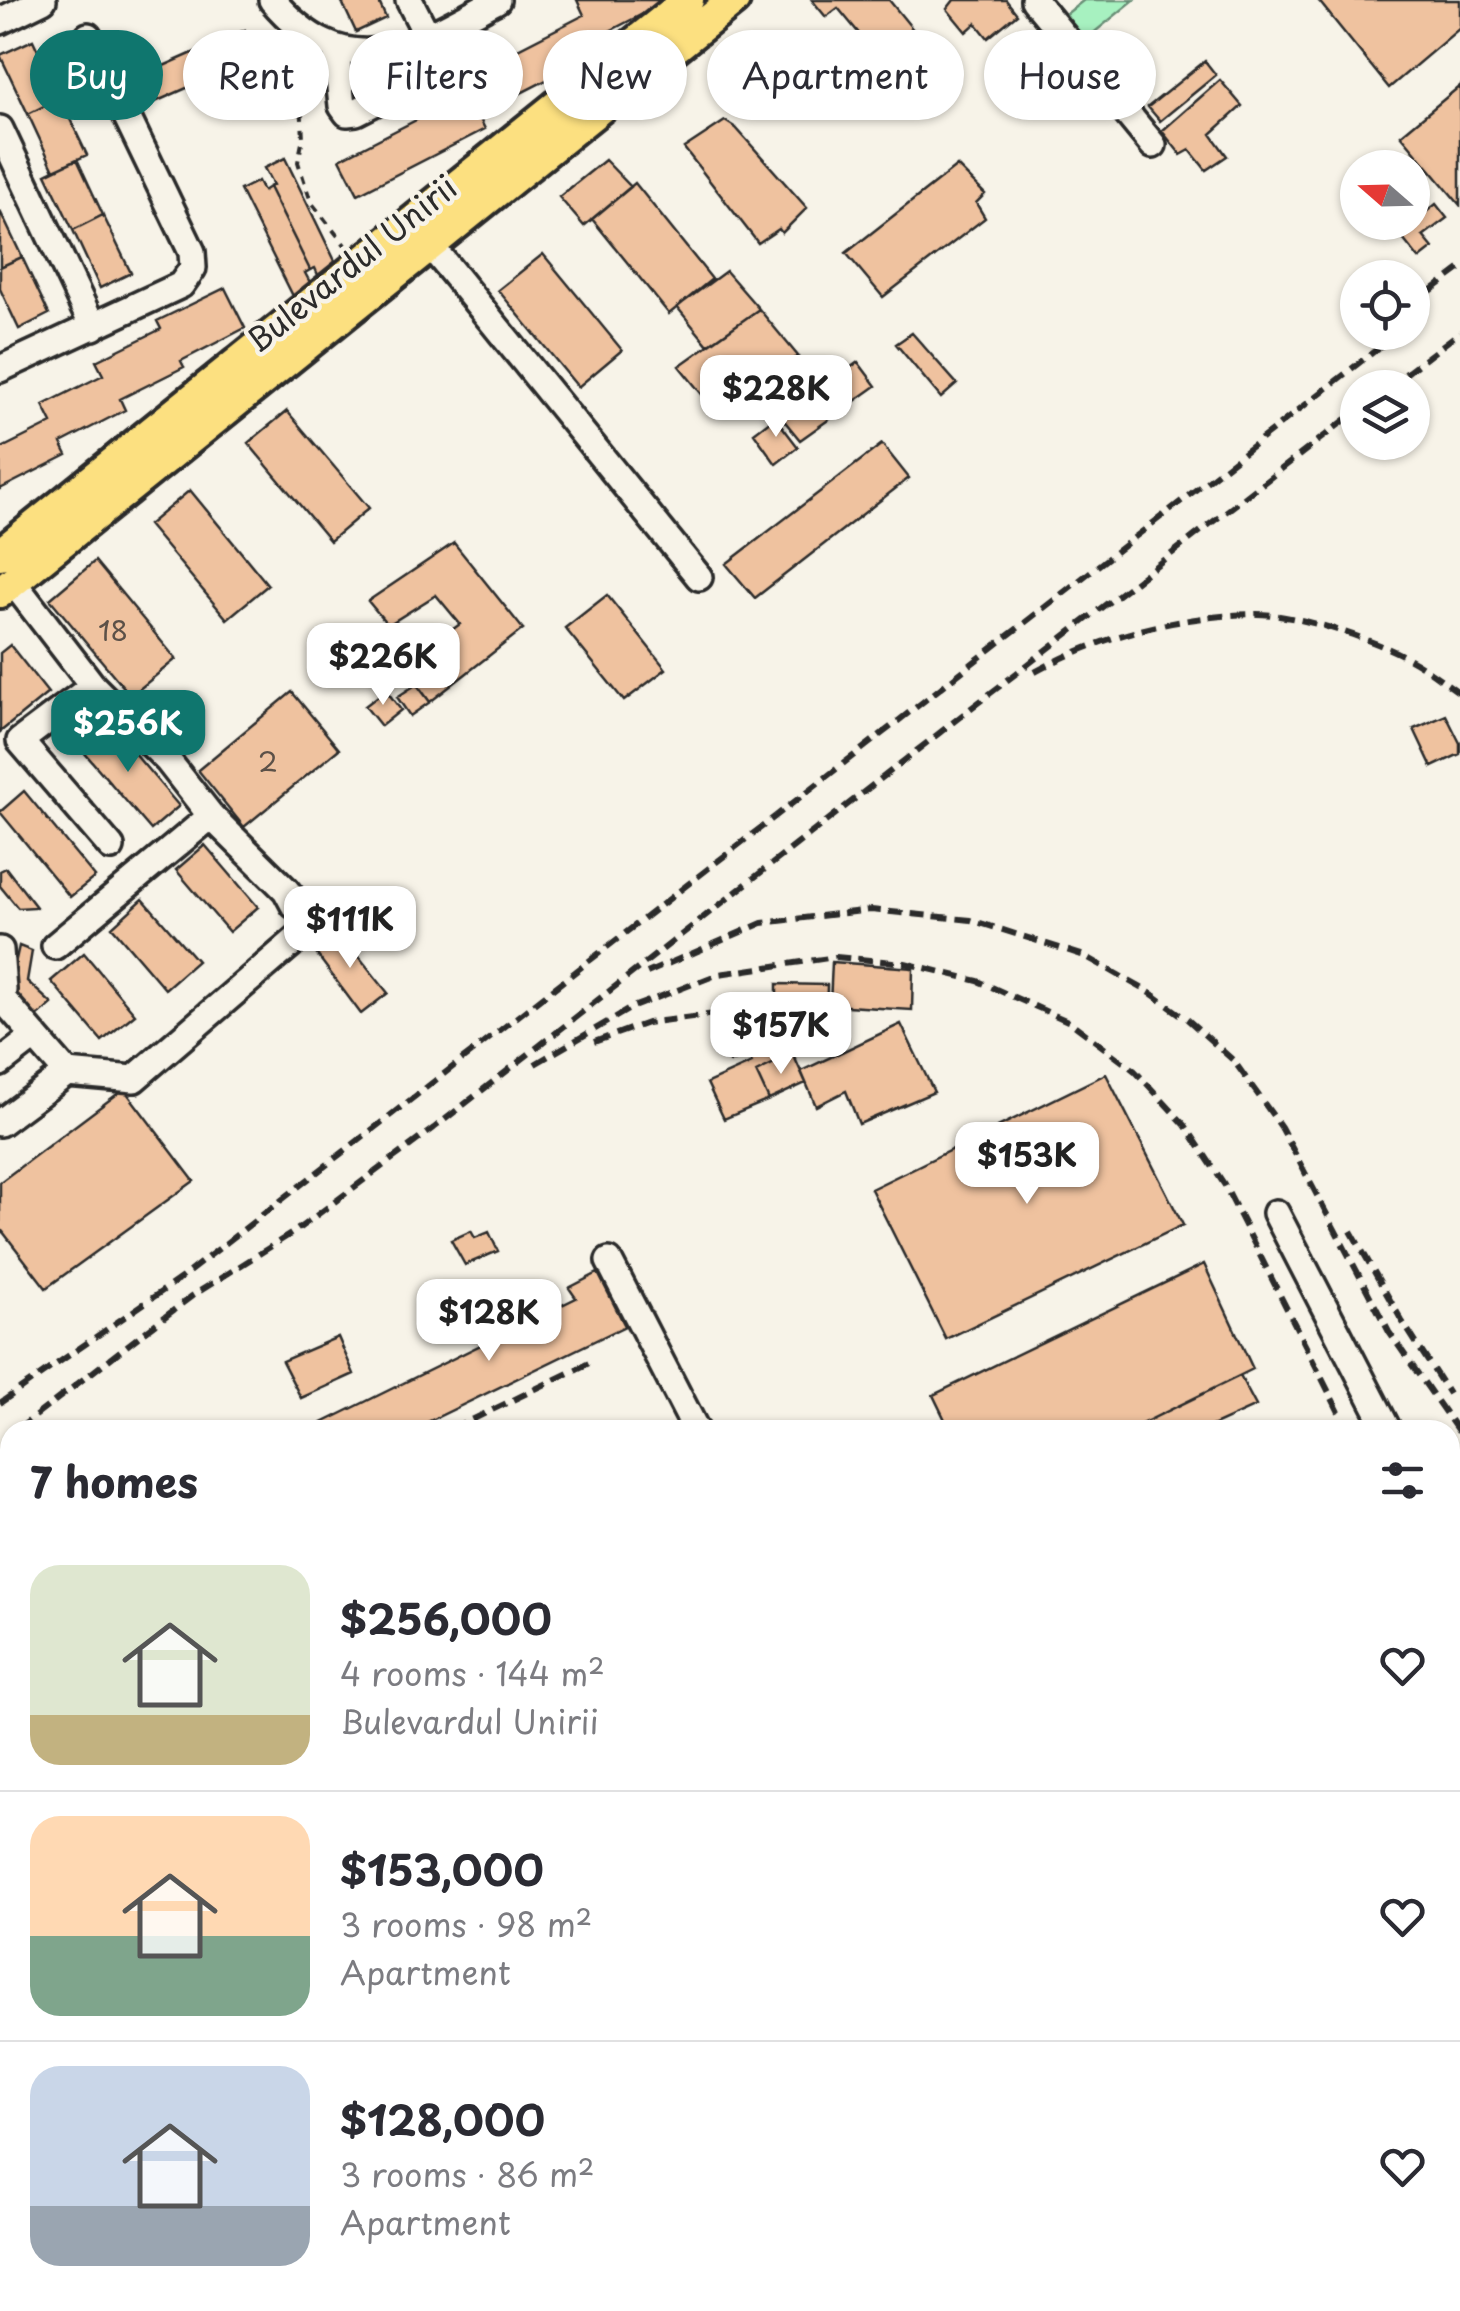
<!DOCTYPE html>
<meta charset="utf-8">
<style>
:root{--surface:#fff;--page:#f2f2f3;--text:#2b2b33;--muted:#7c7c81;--line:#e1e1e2;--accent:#0f766e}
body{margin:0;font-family:"Playpen Sans",sans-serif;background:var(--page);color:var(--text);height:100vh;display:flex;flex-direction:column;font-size:38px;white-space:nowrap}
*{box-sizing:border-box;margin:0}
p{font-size:32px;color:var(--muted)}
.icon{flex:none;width:55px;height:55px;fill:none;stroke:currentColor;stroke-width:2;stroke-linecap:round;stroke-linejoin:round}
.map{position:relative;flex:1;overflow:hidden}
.panel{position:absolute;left:0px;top:1420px;width:1460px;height:892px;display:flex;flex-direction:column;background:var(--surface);border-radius:30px 30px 0 0;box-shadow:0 2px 8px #0004}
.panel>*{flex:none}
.hud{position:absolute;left:30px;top:30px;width:1400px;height:90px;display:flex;gap:20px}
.needle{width:65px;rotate:290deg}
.tools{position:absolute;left:1340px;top:150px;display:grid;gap:20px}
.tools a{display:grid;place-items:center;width:90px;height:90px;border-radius:50%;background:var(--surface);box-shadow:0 2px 8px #0004;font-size:50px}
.price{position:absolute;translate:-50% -85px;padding:0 22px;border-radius:20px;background:#fff;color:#222;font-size:32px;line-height:65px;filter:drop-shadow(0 2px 5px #0008)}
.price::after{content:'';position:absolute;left:50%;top:60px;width:30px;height:22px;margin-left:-15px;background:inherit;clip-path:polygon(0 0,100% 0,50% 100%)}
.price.selected{background:var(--accent);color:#fff}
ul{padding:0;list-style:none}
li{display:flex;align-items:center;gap:30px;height:250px;padding:0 30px}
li+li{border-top:2px solid var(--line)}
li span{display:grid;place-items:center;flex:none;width:280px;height:200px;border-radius:30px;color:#555}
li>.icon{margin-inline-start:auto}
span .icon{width:120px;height:120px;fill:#fffc;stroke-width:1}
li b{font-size:42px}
h2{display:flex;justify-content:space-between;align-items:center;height:120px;padding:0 30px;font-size:42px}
.tag{padding:0 35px;border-radius:45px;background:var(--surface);box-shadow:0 2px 8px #0004;font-size:35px;line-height:90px}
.tag.selected{background:var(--accent);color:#fff}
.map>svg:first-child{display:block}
.green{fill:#a7f1c0;stroke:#698e76;stroke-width:2.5}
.building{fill:#efc29f;stroke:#2b2b2b;stroke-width:2.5}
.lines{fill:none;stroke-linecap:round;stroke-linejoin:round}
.minor-casing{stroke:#2b2b2b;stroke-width:32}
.major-casing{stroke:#2b2b2b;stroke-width:38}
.path{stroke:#2b2b2b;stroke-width:4;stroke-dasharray:8 8;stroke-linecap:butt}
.minor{stroke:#f7f3e8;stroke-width:25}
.major{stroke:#fce080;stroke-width:30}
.rail{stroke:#2b2b2b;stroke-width:6;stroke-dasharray:15 8;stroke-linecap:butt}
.labels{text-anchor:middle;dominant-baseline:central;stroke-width:9;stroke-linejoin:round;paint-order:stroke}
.number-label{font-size:28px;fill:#5c5148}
.street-label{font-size:32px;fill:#2b2b2b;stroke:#f7f3e8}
</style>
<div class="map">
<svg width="1460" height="2311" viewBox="0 0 1460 2311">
<rect width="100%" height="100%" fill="#f7f3e8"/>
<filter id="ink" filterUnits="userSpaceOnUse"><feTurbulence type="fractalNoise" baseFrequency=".01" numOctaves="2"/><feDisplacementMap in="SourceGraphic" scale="20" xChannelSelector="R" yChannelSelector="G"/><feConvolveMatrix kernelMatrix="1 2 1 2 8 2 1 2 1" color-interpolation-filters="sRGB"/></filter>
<g filter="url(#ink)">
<path class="green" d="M1084,0H1134L1085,40L1065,15Z"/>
<path class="building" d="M341,0H378L386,18L356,32Z
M577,0H660L662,4L598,37L605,50L478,115L485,129L358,194L340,159L467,94L459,79L584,15Z
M812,0H889L919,37L856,89L833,60L862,37L838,8L826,17Z
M954,0H1006L1017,14L988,38L976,23L966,32L947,9Z
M1318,0H1460V28L1389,88Z
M245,30L257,57L137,110L125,83Z
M33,40L60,98L28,114L0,55Z
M1205,61L1216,75L1160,121L1148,107Z
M1220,80L1242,106L1211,134L1227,156L1206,170L1190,150L1181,155L1162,131Z
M1460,86V205L1401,135Z
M60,98L87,155L54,170L28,114Z
M725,121L736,128L807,208L782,233L779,229L758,243L684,148Z
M285,158L337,265L318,275L315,268L310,270L269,187L273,185L264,168Z
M77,159L103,215L73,230L46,174Z
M605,160L631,187L584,226L559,197Z
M957,166L985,194L976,203L985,218L883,297L846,253Z
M258,181L263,191L269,187L310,270L305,273L313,288L294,298L240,190Z
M635,183L712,279L669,314L592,219Z
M1436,204L1447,218L1423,236L1433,248L1419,259L1399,234Z
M0,211L22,257L0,267Z
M103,215L131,273L100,288L73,230Z
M543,254L622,350L578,387L498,290Z
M22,257L49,314L19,329L0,289V267Z
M726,271L759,309L708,345L677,307Z
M225,288L245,328L181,361L184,367L120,399L125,410L61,443L67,455L0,489V449L52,423L43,405L103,375L96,361L161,329L157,321Z
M759,309L798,356L718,414L679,366Z
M912,333L957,384L941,398L896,344Z
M858,362L876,386L800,440L782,418Z
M287,411L369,508L330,541L248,443Z
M775,417L798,447L776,464L754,433Z
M882,444L909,478L755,598L726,564Z
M190,490L268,585L227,619L148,525Z
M454,543L523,629L430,702L403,666L460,624L436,595L388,625L368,601Z
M95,561L176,659L131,696L50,599Z
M607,595L666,669L624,701L565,628Z
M371,630L386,650L369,662L354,641Z
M10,645L48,693L0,732V653Z
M417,684L430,702L410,716L397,697Z
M386,690L401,710L381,726L365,706Z
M292,692L339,749L244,827L198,770Z
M1446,715L1460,743V754L1432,767L1414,729Z
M105,719L179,806L151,830L77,744Z
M24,791L95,877L70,897L0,812Z
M205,845L258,907L229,932L176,870Z
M6,868L36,907L18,908L0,886V871Z
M143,899L197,961L165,989L112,927Z
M336,928L388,993L361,1014L312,948Z
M19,946L32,951L27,981L52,1004L35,1019L10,986Z
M84,953L135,1014L102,1041L51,981Z
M832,962L913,968L912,1010L830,1005Z
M777,984L827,985L826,1017L777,1016Z
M773,1019L793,1054L756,1072L769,1100L724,1119L707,1083L752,1063L748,1055L730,1062L723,1043Z
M901,1024L934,1092L859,1124L846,1091L816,1106L801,1071Z
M793,1054L806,1083L769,1100L756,1072Z
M1106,1074L1183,1225L946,1339L871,1189Z
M124,1089L194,1181L46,1288L0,1228V1182Z
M471,1231L475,1238L489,1232L498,1251L465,1265L451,1240Z
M1204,1264L1253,1369L1129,1430H950L933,1395Z
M598,1273L625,1326L411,1430H308L576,1298L569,1288Z
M338,1337L354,1374L301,1398L282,1361Z
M1240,1376L1256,1406L1203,1430H1129Z
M1450,1778L1460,1798V2191L1450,2196Z
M8,1793L10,2302H169L173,2311H0V1797Z
M385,2302H628L632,2311H389Z"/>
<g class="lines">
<g class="minor-casing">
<path id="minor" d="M272,0C348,89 411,47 497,0
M409,0L427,35
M1034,0L1153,145
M0,21L43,0
M336,50L342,106L347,113L356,112L448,65
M0,129L93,327
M430,245L699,577
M0,369L181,285L193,268L192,252L88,36
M13,582L93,686L20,741L111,847
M93,686L168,761L211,816L286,890L294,905
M55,946L211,816
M0,950L3,990L0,993
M0,996L67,1073L0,1123
M0,1063L35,1036
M67,1073L134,1079L313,925L286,890
M1276,1213L1388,1430
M609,1261L696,1430
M1450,1550L1460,1569
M0,1739L10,1760
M1450,1767L1460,1786
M1132,2302L1137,2311
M265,2311L266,2302"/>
</g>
<g class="major-casing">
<path id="major" d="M0,554L688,0
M0,592L734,0"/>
</g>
<path class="path" d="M314,70L300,83L303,138L298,162L311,202L345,245"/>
<use href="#minor" class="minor"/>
<use href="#major" class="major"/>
<path class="rail" d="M1412,305L1460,269
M1387,388L1460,332
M1035,672C1102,635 1178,616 1255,614C1292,613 1369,638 1402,655C1423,665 1441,680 1460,693
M647,973L762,923L871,910L971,920L1085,956L1152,994L1187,1019L1234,1061L1281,1127L1389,1332L1460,1434
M594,1042L647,1023L761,1008
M535,1064L633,1007L719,974L836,957L905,963L978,981L1070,1022L1135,1071L1185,1125L1224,1184L1348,1430
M1351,1231L1402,1321L1449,1394
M0,1403L181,1278L1399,332
M17,1430L192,1296L294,1232L434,1128L970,709L1358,410
M451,1430L589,1363
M1450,1455L1460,1474
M0,1458L10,1451
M0,1605L10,1602
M1450,1633L1460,1652"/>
</g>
</g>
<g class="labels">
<g class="number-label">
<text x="113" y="629">18</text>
<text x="268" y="760">2</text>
</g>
<g class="street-label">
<text transform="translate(351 263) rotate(-39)">Bulevardul Unirii</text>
</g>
</g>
</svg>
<div class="tools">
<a><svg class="needle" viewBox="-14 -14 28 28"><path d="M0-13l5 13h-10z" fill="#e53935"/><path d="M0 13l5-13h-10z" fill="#7c7c81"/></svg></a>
<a><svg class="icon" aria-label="locate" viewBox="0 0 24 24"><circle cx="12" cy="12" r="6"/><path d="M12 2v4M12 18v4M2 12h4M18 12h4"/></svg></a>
<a><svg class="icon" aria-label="layers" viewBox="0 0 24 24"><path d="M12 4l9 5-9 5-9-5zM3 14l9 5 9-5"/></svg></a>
</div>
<b class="price" style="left:776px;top:440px">$228K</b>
<b class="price" style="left:383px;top:708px">$226K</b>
<b class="price selected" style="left:128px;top:775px">$256K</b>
<b class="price" style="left:350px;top:971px">$111K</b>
<b class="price" style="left:781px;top:1077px">$157K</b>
<b class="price" style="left:1027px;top:1207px">$153K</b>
<b class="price" style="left:489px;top:1364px">$128K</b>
<div class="hud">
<a class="tag selected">Buy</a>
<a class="tag">Rent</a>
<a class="tag">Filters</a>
<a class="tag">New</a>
<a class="tag">Apartment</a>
<a class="tag">House</a>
</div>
<section class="panel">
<h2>7 homes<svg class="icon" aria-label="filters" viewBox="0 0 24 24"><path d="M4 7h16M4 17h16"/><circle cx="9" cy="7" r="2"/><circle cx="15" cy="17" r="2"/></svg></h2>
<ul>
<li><span style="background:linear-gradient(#dfe7d0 75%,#c2b280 0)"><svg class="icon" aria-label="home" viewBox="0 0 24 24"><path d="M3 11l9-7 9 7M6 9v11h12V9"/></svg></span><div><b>$256,000</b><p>4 rooms · 144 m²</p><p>Bulevardul Unirii</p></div><svg class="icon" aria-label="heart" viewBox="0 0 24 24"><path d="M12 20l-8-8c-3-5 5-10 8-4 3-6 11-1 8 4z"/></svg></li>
<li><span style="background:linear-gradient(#ffd9b3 60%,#7fa58c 0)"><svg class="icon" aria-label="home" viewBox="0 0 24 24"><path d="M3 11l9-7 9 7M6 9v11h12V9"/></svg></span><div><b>$153,000</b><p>3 rooms · 98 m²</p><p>Apartment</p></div><svg class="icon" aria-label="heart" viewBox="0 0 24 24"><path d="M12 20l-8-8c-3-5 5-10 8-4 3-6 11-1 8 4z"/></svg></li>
<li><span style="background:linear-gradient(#c9d6e8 70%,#9aa5b1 0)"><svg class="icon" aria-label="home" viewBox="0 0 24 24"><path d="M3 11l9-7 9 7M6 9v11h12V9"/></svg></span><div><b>$128,000</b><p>3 rooms · 86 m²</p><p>Apartment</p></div><svg class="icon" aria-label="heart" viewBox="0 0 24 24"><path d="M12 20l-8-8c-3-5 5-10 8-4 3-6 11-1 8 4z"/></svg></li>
</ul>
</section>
</div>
